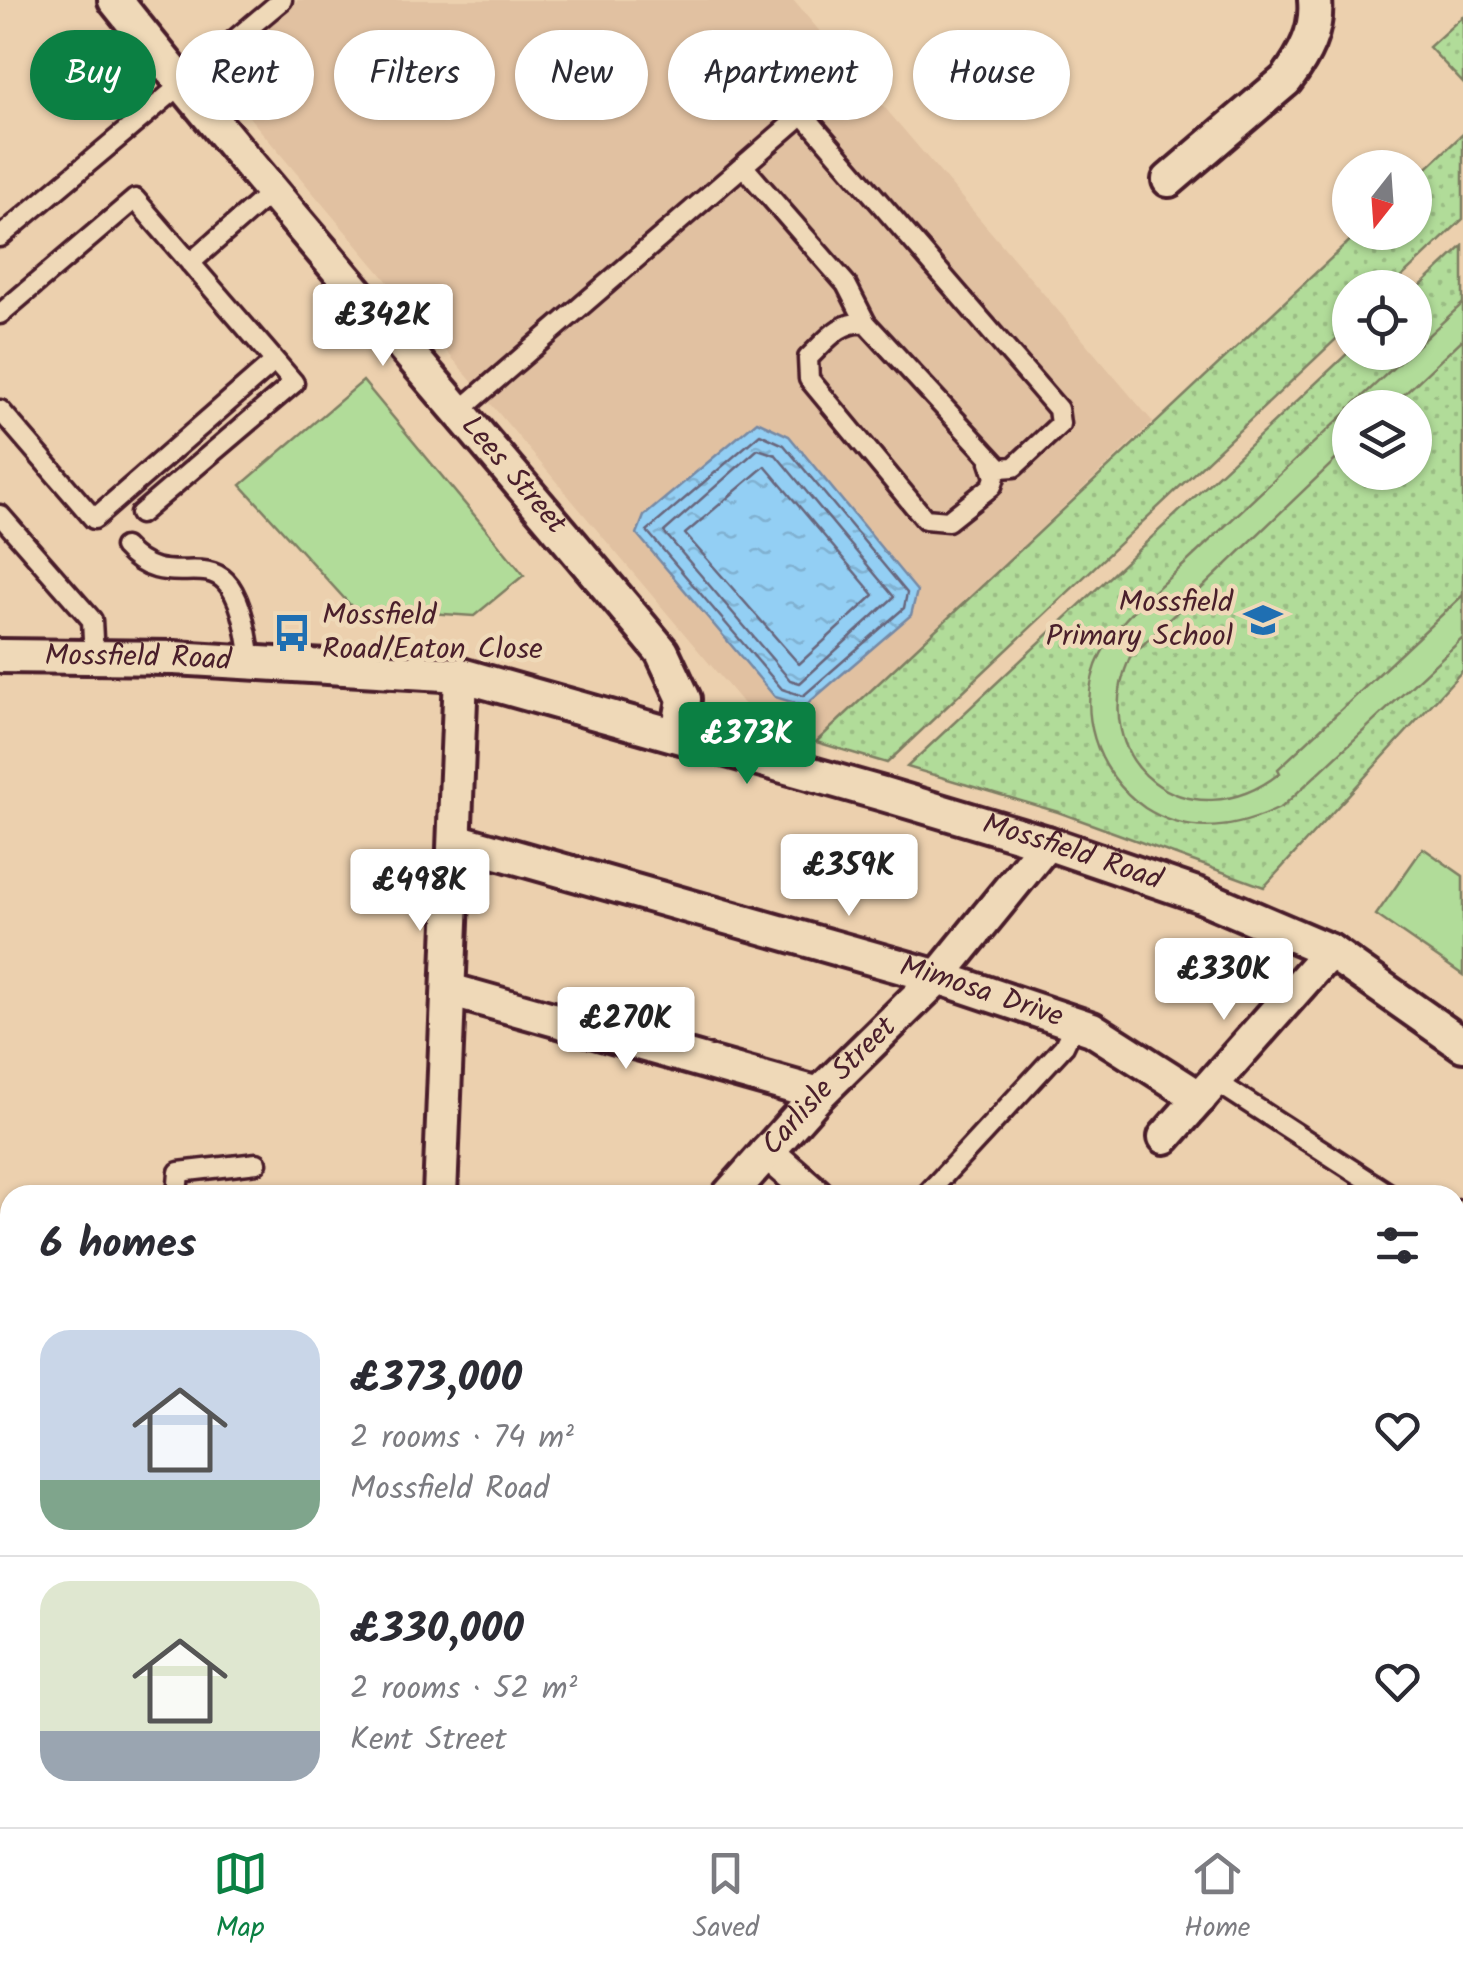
<!DOCTYPE html>
<meta charset="utf-8">
<style>
:root{--surface:#fff;--page:#f2f2f3;--text:#2b2b33;--muted:#7c7c81;--line:#e1e1e2;--accent:#0b8043}
body{margin:0;font-family:Kalam,sans-serif;background:var(--page);color:var(--text);height:100vh;display:flex;flex-direction:column;font-size:38px;white-space:nowrap}
*{box-sizing:border-box;margin:0}
p{font-size:32px;color:var(--muted)}
.icon{flex:none;width:55px;height:55px;fill:none;stroke:currentColor;stroke-width:2;stroke-linecap:round;stroke-linejoin:round}
.map{position:relative;flex:1;overflow:hidden}
.drawer{position:absolute;left:0px;top:1185px;width:1465px;height:642px;display:flex;flex-direction:column;background:var(--surface);border-radius:30px 30px 0 0;box-shadow:0 2px 8px #0004}
.drawer>*{flex:none}
.banner{position:absolute;left:30px;top:30px;width:1405px;height:90px;display:flex;gap:20px}
.needle{width:65px;rotate:197deg}
.tools{position:absolute;left:1332px;top:150px;display:grid;gap:20px}
.tools a{display:grid;place-items:center;width:100px;height:100px;border-radius:50%;background:var(--surface);box-shadow:0 2px 8px #0004;font-size:50px}
.price{position:absolute;translate:-50% -85px;padding:0 22px;border-radius:10px;background:#fff;color:#222;font-size:32px;line-height:65px;filter:drop-shadow(0 2px 5px #0008)}
.price::after{content:'';position:absolute;left:50%;top:60px;width:30px;height:22px;margin-left:-15px;background:inherit;clip-path:polygon(0 0,100% 0,50% 100%)}
.price.active{background:var(--accent);color:#fff}
ul{padding:0;list-style:none}
li{display:flex;align-items:center;gap:30px;height:250px;padding:0 40px}
li+li{border-top:2px solid var(--line)}
li span{display:grid;place-items:center;flex:none;width:280px;height:200px;border-radius:30px;color:#555}
li>.icon{margin-inline-start:auto}
span .icon{width:120px;height:120px;fill:#fffc;stroke-width:1}
li b{font-size:42px}
h2{display:flex;justify-content:space-between;align-items:center;height:120px;padding:0 40px;font-size:42px}
.pill{padding:0 35px;border-radius:45px;background:var(--surface);box-shadow:0 2px 8px #0004;font-size:35px;line-height:90px}
.pill.active{background:var(--accent);color:#fff}
.tab-bar{display:flex;justify-content:space-around;align-items:center;height:140px;border-top:2px solid var(--line);background:var(--surface);font-size:28px;color:var(--muted)}
.tab-bar a{display:grid;justify-items:center;gap:5px}
.tab-bar .active{color:var(--accent)}
.map>svg:first-child{display:block}
.built{fill:#e1c1a1}
.park{fill:url(#park-dots);stroke:#7e7e62;stroke-width:2.5;fill-rule:evenodd}
.pitch{fill:#b1dc99;stroke:#7e7e62;stroke-width:2.5}
.water{fill:url(#water-ripples);stroke:#7689a4;stroke-width:2.5}
.lines{fill:none;stroke-linecap:round;stroke-linejoin:round}
.shore{stroke:#67657b;stroke-width:2.5}
.service-casing{stroke:#4a1f2b;stroke-width:25}
.minor-casing{stroke:#4a1f2b;stroke-width:40}
.service{stroke:#efd9b8;stroke-width:18}
.minor{stroke:#efd9b8;stroke-width:32}
.labels{text-anchor:middle;dominant-baseline:central;stroke-width:9;stroke-linejoin:round;paint-order:stroke}
.street-label{font-size:30px;fill:#4a1f2b;stroke:#efd9b8}
.poi-label{font-size:30px;fill:#4a1f2b;stroke:#efd9b8;text-anchor:end}
</style>
<div class="map">
<svg width="1463" height="1827" viewBox="0 0 1463 1827">
<defs>
<pattern id="park-dots" width="8" height="8" patternUnits="userSpaceOnUse" patternTransform="scale(2.5)"><rect width="8" height="8" fill="#b1dc99"/><path d="M2 2h.1M6 6h.1" fill="none" stroke="#9abc84" stroke-width="1.8" stroke-linecap="round"/></pattern>
<pattern id="water-ripples" width="26" height="14" patternUnits="userSpaceOnUse" patternTransform="scale(2.5)"><rect width="26" height="14" fill="#93cff4"/><path d="M2 4q2-2 4 0t4 0M15 11q2-2 4 0t4 0" fill="none" stroke="#80b1d1"/></pattern>
</defs>
<rect width="100%" height="100%" fill="#ecd0ae"/>
<filter id="ink" filterUnits="userSpaceOnUse"><feTurbulence type="fractalNoise" baseFrequency=".01" numOctaves="2"/><feDisplacementMap in="SourceGraphic" scale="20" xChannelSelector="R" yChannelSelector="G"/><feConvolveMatrix kernelMatrix="1 2 1 2 8 2 1 2 1" color-interpolation-filters="sRGB"/></filter>
<g filter="url(#ink)">
<path class="built" d="M298,0H793L1153,422L816,742L762,726L212,73Z"/>
<path class="park" d="M1463,16V83L1429,47Z
M1463,134V219L1391,287L1350,288V326L887,763L816,742L1358,233L1415,232V179Z
M1463,246V670L1264,887L1058,812L907,767L1350,351L1415,352V291ZM1350,408H1415V472H1350Z"/>
<path class="pitch" d="M1463,303V339L1391,407H1351Z
M363,381L524,575L474,616L353,608L241,485Z
M1350,409V446L1130,657C1083,764 1190,844 1280,773L1278,769L1463,595V638L1282,807C1237,829 1190,837 1145,808C1096,774 1074,708 1101,654C1120,616 1159,588 1189,560C1243,509 1296,459 1350,409Z
M1423,848L1463,876V975L1376,915Z"/>
<path class="water" d="M757,421L789,436L917,591L911,615L805,706L775,697L637,534L644,516Z"/>
<g class="lines">
<path class="shore" d="M760,434L784,445L907,593L904,608L803,696L782,689L647,531Z
M758,449L776,455L894,597L800,683L790,680L664,532Z
M765,466L874,595L799,664L685,534Z"/>
<g class="service-casing">
<path id="service" d="M743,166L846,284L866,323
M0,237L282,0
M190,263L269,194
M0,314L135,199L275,361L94,519L0,410
M461,410L803,114L1058,409L1060,424L1014,467L1000,468L866,323C840,320 826,341 808,358L809,379L925,519L948,521L992,486L995,477L990,462
M140,514L294,383L275,361
M0,515L92,620L94,657
M124,547C179,610 233,509 251,662
M1215,1081L1391,1195
M177,1195L179,1172L257,1163
M926,1195L1064,1046L1075,1023
M1455,1239L1463,1246
M1101,1818L1111,1827"/>
</g>
<g class="minor-casing">
<g id="minor">
<path id="s1" d="M115,0C292,222 481,434 662,652L684,699L678,734"/>
<path d="M1169,180L1286,80C1304,56 1318,31 1315,0"/>
<path id="s2" d="M0,656L174,658L461,675L883,794L1047,843L1199,895L1330,951L1463,1045"/>
<path id="s3" d="M455,840L938,977L1092,1029L1200,1098"/>
<path d="M449,990L819,1094"/>
<path d="M1165,1137L1330,951"/>
<path d="M767,1152L816,1195"/>
<path d="M440,1195L461,675"/>
<path id="s4" d="M729,1195L819,1094L938,977L1047,843"/>
<path d="M1455,1225L1463,1217"/>
<path d="M0,1276L10,1277"/>
<path d="M1455,1476L1463,1484"/>
<path d="M656,1818L676,1827"/>
<path d="M1379,1818L1389,1827"/>
<path d="M145,1827L154,1818"/>
<path d="M849,1827L853,1818"/>
</g>
</g>
<use href="#service" class="service"/>
<use href="#minor" class="minor"/>
</g>
</g>
<defs>
<g id="school-bare" transform="scale(3)"><path d="M0-5L7-2L0 1L-7-2ZM-4 1L0 2.5L4 1V4Q0 6-4 4Z" fill="#1f6fb2" stroke="#efd9b8" stroke-width="2.5" paint-order="stroke"/></g>
<g id="bus-bare" transform="scale(3)"><path d="M-5-6H5V4H4V6H2V4H-2V6H-4V4H-5ZM-3.5-4V0h7V-4ZM-3.5 1.2v1.5H-2V1.2ZM2 1.2v1.5H3.5V1.2Z" fill="#1f6fb2" stroke="#efd9b8" stroke-width="2.5" paint-order="stroke"/></g>
</defs>
<g fill-rule="evenodd">
<use href="#school-bare" x="1263" y="620"/>
<use href="#bus-bare" x="292" y="633"/>
</g>
<g class="labels">
<g class="street-label">
<text stroke="none"><textPath href="#s1" startOffset="620">Lees Street</textPath></text>
<text stroke="none"><textPath href="#s2" startOffset="138">Mossfield Road</textPath></text>
<text stroke="none"><textPath href="#s2" startOffset="1098">Mossfield Road</textPath></text>
<text stroke="none"><textPath href="#s3" startOffset="548">Mimosa Drive</textPath></text>
<text stroke="none"><textPath href="#s4" startOffset="148">Carlisle Street</textPath></text>
</g>
<g class="poi-label">
<text x="1233" y="603">Mossfield<tspan x="1233" dy="34">Primary School</tspan></text>
<text x="322" y="616" text-anchor="start">Mossfield<tspan x="322" dy="34">Road/Eaton Close</tspan></text>
</g>
</g>
</svg>
<div class="tools">
<a><svg class="needle" viewBox="-14 -14 28 28"><path d="M0-13l5 13h-10z" fill="#e53935"/><path d="M0 13l5-13h-10z" fill="#7c7c81"/></svg></a>
<a><svg class="icon" aria-label="locate" viewBox="0 0 24 24"><circle cx="12" cy="12" r="6"/><path d="M12 2v4M12 18v4M2 12h4M18 12h4"/></svg></a>
<a><svg class="icon" aria-label="layers" viewBox="0 0 24 24"><path d="M12 4l9 5-9 5-9-5zM3 14l9 5 9-5"/></svg></a>
</div>
<b class="price" style="left:383px;top:369px">£342K</b>
<b class="price active" style="left:747px;top:787px">£373K</b>
<b class="price" style="left:849px;top:919px">£359K</b>
<b class="price" style="left:420px;top:934px">£498K</b>
<b class="price" style="left:1224px;top:1023px">£330K</b>
<b class="price" style="left:626px;top:1072px">£270K</b>
<div class="banner">
<a class="pill active">Buy</a>
<a class="pill">Rent</a>
<a class="pill">Filters</a>
<a class="pill">New</a>
<a class="pill">Apartment</a>
<a class="pill">House</a>
</div>
<section class="drawer">
<h2>6 homes<svg class="icon" aria-label="filters" viewBox="0 0 24 24"><path d="M4 7h16M4 17h16"/><circle cx="9" cy="7" r="2"/><circle cx="15" cy="17" r="2"/></svg></h2>
<ul>
<li><span style="background:linear-gradient(#c9d6e8 75%,#7fa58c 0)"><svg class="icon" aria-label="home" viewBox="0 0 24 24"><path d="M3 11l9-7 9 7M6 9v11h12V9"/></svg></span><div><b>£373,000</b><p>2 rooms · 74 m²</p><p>Mossfield Road</p></div><svg class="icon" aria-label="heart" viewBox="0 0 24 24"><path d="M12 20l-8-8c-3-5 5-10 8-4 3-6 11-1 8 4z"/></svg></li>
<li><span style="background:linear-gradient(#dfe7d0 75%,#9aa5b1 0)"><svg class="icon" aria-label="home" viewBox="0 0 24 24"><path d="M3 11l9-7 9 7M6 9v11h12V9"/></svg></span><div><b>£330,000</b><p>2 rooms · 52 m²</p><p>Kent Street</p></div><svg class="icon" aria-label="heart" viewBox="0 0 24 24"><path d="M12 20l-8-8c-3-5 5-10 8-4 3-6 11-1 8 4z"/></svg></li>
</ul>
</section>
</div>
<nav class="tab-bar">
<a class="active"><svg class="icon" aria-label="map" viewBox="0 0 24 24"><path d="M3 6l6-2 6 2 6-2v14l-6 2-6-2-6 2zM9 4v14M15 6v14"/></svg>Map</a>
<a><svg class="icon" aria-label="saved" viewBox="0 0 24 24"><path d="M7 4h10v16l-5-4-5 4z"/></svg>Saved</a>
<a><svg class="icon" aria-label="home" viewBox="0 0 24 24"><path d="M3 11l9-7 9 7M6 9v11h12V9"/></svg>Home</a>
</nav>
